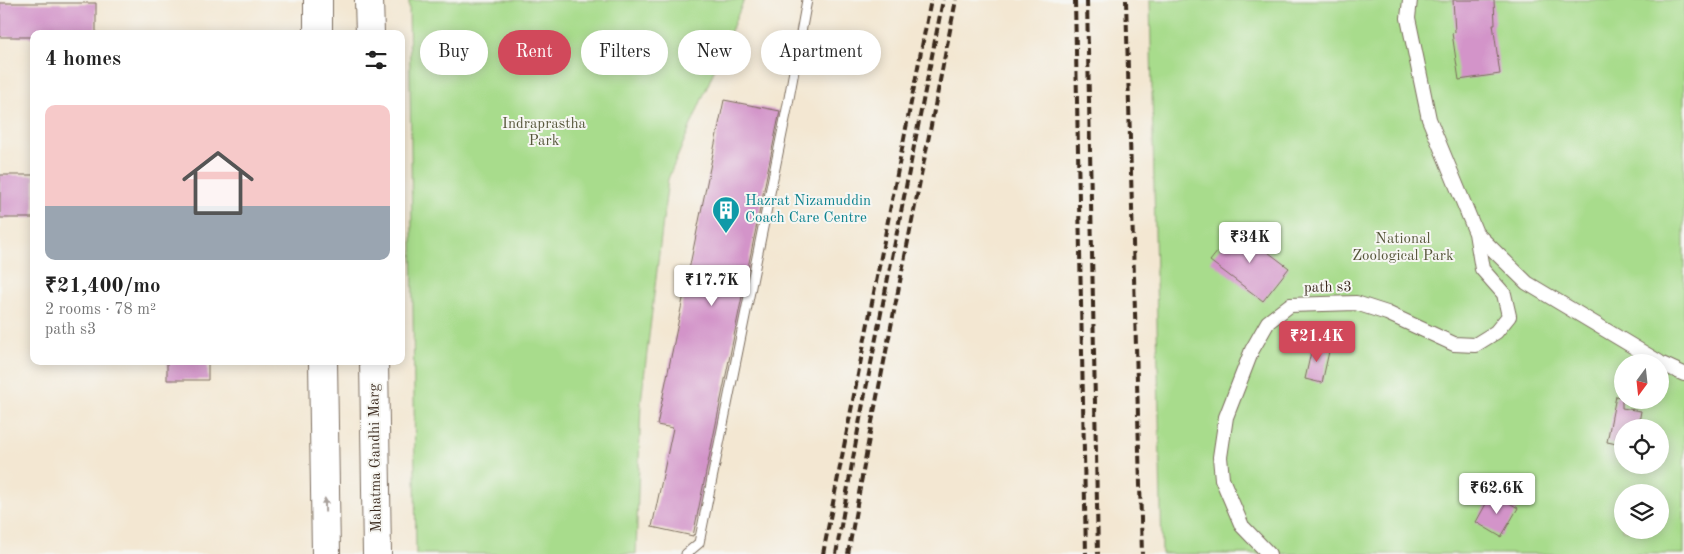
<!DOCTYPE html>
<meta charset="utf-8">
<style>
:root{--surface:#fff;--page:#f6f6f6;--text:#222;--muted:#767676;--line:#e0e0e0;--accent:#d1495b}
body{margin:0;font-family:"Old Standard TT",serif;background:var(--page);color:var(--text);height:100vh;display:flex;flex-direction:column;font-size:19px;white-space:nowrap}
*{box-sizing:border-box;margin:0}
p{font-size:16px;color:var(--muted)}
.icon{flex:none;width:28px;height:28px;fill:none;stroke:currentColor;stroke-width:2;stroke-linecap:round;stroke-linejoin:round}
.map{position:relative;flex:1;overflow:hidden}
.panel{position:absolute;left:30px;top:30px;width:375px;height:335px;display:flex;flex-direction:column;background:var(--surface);border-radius:10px;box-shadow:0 2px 12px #0003}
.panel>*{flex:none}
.guide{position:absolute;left:420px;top:30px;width:475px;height:45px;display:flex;gap:10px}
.needle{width:32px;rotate:195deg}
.buttons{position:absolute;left:1614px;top:354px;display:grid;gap:10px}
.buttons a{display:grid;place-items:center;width:55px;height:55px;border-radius:50%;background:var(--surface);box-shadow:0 2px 12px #0003;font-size:25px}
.price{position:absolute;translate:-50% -42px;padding:0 11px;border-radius:5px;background:#fff;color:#222;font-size:16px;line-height:32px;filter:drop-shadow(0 1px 2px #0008)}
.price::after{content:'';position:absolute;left:50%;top:30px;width:15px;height:11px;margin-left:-8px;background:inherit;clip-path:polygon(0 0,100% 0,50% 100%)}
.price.active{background:var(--accent);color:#fff}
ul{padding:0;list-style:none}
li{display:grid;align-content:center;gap:10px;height:265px;padding:0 15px}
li+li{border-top:1px solid var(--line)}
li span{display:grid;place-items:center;height:155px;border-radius:10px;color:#555}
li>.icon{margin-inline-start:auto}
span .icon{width:90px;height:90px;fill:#fffc;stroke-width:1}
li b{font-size:21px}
h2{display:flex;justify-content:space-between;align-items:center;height:60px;padding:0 15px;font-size:21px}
.chip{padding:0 18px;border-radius:22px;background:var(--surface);box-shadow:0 2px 12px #0003;font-size:18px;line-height:45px}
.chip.active{background:var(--accent);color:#fff}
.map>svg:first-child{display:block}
.green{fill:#a8dc8c;stroke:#728355;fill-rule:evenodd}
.building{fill:#d394c9}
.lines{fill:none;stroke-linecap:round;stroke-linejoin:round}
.service-casing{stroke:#7b6c5d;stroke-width:11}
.pedestrian-casing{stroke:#7b6c5d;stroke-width:16}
.trunk-casing{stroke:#7b6c5d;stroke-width:30}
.service{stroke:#fff;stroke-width:9}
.pedestrian{stroke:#fff;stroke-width:14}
.trunk{stroke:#fff;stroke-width:28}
.rail{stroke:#3b2a1e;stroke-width:4;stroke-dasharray:8 4;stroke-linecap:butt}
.oneway{fill:#a79f9a}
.labels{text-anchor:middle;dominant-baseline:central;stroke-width:4;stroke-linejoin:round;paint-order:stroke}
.park-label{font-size:15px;fill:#56563a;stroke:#f6f6f2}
.culture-label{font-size:15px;fill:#0d838f;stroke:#f6f6f2;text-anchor:start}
.street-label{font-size:15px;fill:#3b2a1e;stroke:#f6f6f2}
</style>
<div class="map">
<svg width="1684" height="554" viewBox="0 0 1684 554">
<rect width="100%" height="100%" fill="#f6f6f2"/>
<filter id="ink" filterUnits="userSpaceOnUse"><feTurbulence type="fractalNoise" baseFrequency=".02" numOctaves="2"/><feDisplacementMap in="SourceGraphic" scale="10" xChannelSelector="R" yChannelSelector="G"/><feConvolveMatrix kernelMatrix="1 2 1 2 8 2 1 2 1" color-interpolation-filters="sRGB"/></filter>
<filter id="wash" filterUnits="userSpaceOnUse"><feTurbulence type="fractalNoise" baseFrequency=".0096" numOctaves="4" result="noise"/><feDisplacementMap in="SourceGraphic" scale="20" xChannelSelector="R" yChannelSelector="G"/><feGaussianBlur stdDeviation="1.12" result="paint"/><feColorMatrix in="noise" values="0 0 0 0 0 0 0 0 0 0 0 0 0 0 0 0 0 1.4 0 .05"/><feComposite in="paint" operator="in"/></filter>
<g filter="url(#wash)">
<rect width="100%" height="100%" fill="#f3e7d2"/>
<path class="green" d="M409,0H744L668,179L641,402L636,554H416Z
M1150,0H1684V554H1162ZM1622,362H1660V400H1622ZM1622,428H1660V465H1622ZM1622,492H1660V530H1622Z"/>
<g id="blocks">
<path class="building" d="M1453,0H1494L1495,24H1493L1500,74L1459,80L1452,33L1455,32Z
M0,3H96V34H34V37H0Z
M724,100L780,111L693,536L652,527L673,428L657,425Z
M0,175H34V218H0Z
M1236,228L1289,268L1263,301L1210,261Z
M1313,343L1330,347L1322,383L1305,379Z
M167,361H208V380H167Z
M1616,396L1622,397V408L1641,411L1638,428H1622V445L1607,442Z
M1492,493L1518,508L1501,537L1476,522Z"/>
</g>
</g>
<g filter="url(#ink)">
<use href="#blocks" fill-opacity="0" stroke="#7b6c5d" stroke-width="1"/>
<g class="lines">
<g class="service-casing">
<path id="service" d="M686,554L699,543L787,109L807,0"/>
</g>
<g class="pedestrian-casing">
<path id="pedestrian" d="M1410,0L1408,18L1429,119L1476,233L1527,283L1659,362
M1660,363L1684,374
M1269,554L1242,526L1222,479L1220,457L1226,417L1252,350L1268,322L1290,305L1356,303L1387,313L1454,344L1475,345L1496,332L1509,316L1504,294L1482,269L1476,233"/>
</g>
<g class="trunk-casing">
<path id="trunk" d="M318,0V34
M369,0L370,34
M323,361L326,554
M374,361L377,554"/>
</g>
<use href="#service" class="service"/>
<use href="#pedestrian" class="pedestrian"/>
<use href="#trunk" class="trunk"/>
<path class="rail" d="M1075,0L1086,554
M1087,0L1098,554
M1126,0L1142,554
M823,554L931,0
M836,554L860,419L943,0
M848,554L872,422L956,0"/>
</g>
<defs><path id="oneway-solid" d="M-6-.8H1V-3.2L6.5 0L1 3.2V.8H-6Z" transform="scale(1.25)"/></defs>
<use class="oneway" href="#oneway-solid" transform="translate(325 505) rotate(-91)"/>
</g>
<defs>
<g id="building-pin" transform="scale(1.4375)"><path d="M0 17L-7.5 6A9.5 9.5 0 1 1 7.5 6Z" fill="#0f9aa8" stroke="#f6f6f2"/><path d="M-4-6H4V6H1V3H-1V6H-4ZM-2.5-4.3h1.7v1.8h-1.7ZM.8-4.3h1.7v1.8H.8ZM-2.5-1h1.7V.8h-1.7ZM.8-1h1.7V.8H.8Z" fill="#fff"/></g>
</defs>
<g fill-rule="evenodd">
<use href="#building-pin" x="726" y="210"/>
</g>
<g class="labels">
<g class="park-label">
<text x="544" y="124">Indraprastha<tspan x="544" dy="17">Park</tspan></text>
<text x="1403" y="239">National<tspan x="1403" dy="17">Zoological Park</tspan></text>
</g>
<g class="culture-label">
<text x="745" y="201">Hazrat Nizamuddin<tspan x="745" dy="17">Coach Care Centre</tspan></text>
</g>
<g class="street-label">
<text transform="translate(1328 288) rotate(-1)">path s3</text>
<text transform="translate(376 458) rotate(-91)">Mahatma Gandhi Marg</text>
</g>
</g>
</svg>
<div class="buttons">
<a><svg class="needle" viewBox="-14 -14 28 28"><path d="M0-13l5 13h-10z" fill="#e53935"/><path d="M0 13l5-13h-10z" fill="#767676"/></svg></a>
<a><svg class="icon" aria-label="locate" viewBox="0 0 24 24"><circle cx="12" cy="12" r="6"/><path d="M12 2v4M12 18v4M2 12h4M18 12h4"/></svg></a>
<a><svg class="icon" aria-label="layers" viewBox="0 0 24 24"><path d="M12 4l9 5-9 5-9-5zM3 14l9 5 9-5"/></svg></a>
</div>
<b class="price" style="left:1250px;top:264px">₹34K</b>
<b class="price" style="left:712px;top:307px">₹17.7K</b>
<b class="price active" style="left:1317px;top:363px">₹21.4K</b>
<b class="price" style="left:1497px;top:515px">₹62.6K</b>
<div class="guide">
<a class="chip">Buy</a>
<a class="chip active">Rent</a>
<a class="chip">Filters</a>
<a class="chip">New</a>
<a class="chip">Apartment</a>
</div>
<section class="panel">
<h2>4 homes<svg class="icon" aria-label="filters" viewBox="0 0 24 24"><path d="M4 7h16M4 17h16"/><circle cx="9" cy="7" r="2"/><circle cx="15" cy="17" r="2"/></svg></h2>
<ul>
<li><span style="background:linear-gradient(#f6c9c9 65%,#9aa5b1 0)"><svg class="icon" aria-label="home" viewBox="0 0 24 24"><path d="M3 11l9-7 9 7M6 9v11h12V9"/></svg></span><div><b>₹21,400/mo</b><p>2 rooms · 78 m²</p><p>path s3</p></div></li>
</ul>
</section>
</div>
